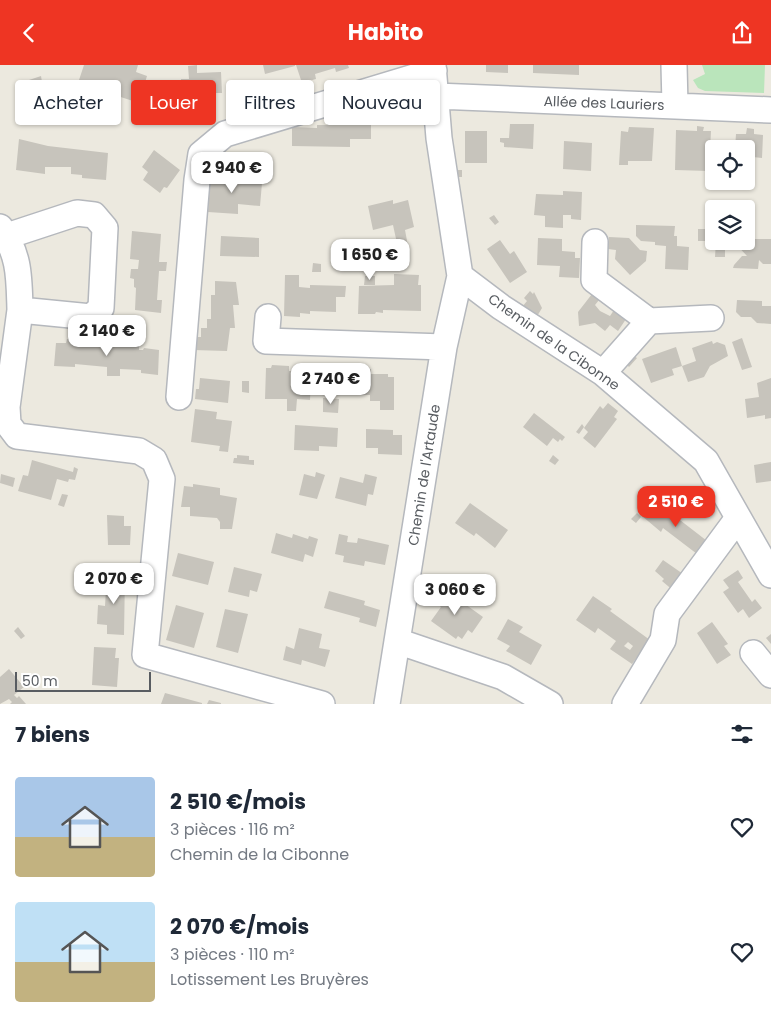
<!DOCTYPE html>
<html lang="fr">
<meta charset="utf-8">
<style>
:root{--surface:#fff;--page:#f2f2f3;--text:#1f2937;--muted:#747a83;--accent:#ee3523}
body{margin:0;font-family:Poppins,sans-serif;background:var(--page);color:var(--text);height:100vh;display:flex;flex-direction:column;font-size:19px;white-space:nowrap}
*{box-sizing:border-box;margin:0}
p{font-size:16px;color:var(--muted)}
.icon{flex:none;width:28px;height:28px;fill:none;stroke:currentColor;stroke-width:2;stroke-linecap:round;stroke-linejoin:round}
.map{position:relative;height:639px;overflow:hidden}
.side{display:flex;flex-direction:column;background:var(--surface);flex:1}
.side>*{flex:none}
.banner{position:absolute;left:15px;top:15px;width:500px;height:45px;display:flex;gap:10px}
.fabs{position:absolute;left:705px;top:75px;display:grid;gap:10px}
.fabs a{display:grid;place-items:center;width:50px;height:50px;border-radius:5px;background:var(--surface);box-shadow:0 1px 4px #0004;font-size:25px}
.scale{position:absolute;left:15px;bottom:12px;width:136px;box-sizing:border-box;padding-left:5px;border:2px solid #585c61;border-top:0;font-size:14px;line-height:18px;white-space:nowrap;color:#585c61;-webkit-text-stroke:4px #fff;paint-order:stroke}
.price{position:absolute;translate:-50% -42px;padding:0 11px;border-radius:10px;background:#fff;color:#222;font-size:16px;line-height:32px;filter:drop-shadow(0 1px 2px #0008)}
.price::after{content:'';position:absolute;left:50%;top:30px;width:15px;height:11px;margin-left:-8px;background:inherit;clip-path:polygon(0 0,100% 0,50% 100%)}
.price.selected{background:var(--accent);color:#fff}
ul{padding:0;list-style:none}
li{display:flex;align-items:center;gap:15px;height:125px;padding:0 15px}
li span{display:grid;place-items:center;flex:none;width:140px;height:100px;border-radius:5px;color:#555}
li>.icon{margin-inline-start:auto}
span .icon{width:60px;height:60px;fill:#fffc;stroke-width:1}
li b{font-size:21px}
h2{display:flex;justify-content:space-between;align-items:center;height:60px;padding:0 15px;font-size:21px}
.chip{padding:0 18px;border-radius:5px;background:var(--surface);box-shadow:0 1px 4px #0004;font-size:18px;line-height:45px}
.chip.selected{background:var(--accent);color:#fff}
header{display:flex;justify-content:space-between;align-items:center;height:65px;padding:0 15px;background:var(--accent);color:#fff;font-size:22px;font-weight:700}
.map>svg:first-child{display:block}
.green{fill:#bae5bb}
.building{fill:#c7c4bc;fill-rule:evenodd}
.lines{fill:none;stroke-linecap:round;stroke-linejoin:round}
.minor-casing{stroke:#b5b8bd;stroke-width:28}
.minor{stroke:#fff;stroke-width:25}
.labels{text-anchor:middle;dominant-baseline:central;stroke-width:5;stroke-linejoin:round;paint-order:stroke}
.street-label{font-size:14px;fill:#585c61;stroke:#fff}
</style>
<header><svg class="icon" aria-label="back" viewBox="0 0 24 24"><path d="M15 5l-7 7 7 7"/></svg>Habito<svg class="icon" aria-label="share" viewBox="0 0 24 24"><path d="M12 15V3M7 8l5-5 5 5M5 13v7h14v-7"/></svg></header>
<div class="map">
<svg width="771" height="639" viewBox="0 0 771 639">
<rect width="100%" height="100%" fill="#ece9df"/>
<path class="green" d="M702,0H765L764,28L705,26L698,23L693,15L705,9Z"/>
<path class="building" d="M84,0H138L136,7L147,11L139,38L78,18Z
M197,0V8L221,7L222,28H214V32L182,31V36L157,37L156,16L172,15V17L181,20V14H189L188,1Z
M263,0H295V1L265,9Z
M296,0H348L349,3L336,7L335,3L315,9L316,14L302,18Z
M486,0H508V8L486,7Z
M533,0H579V10L533,8Z
M41,11L42,17L50,15L56,35L49,38L52,48L42,52L40,47L30,50L27,42L24,43L17,19Z
M356,46H371V74H350V82L292,81V62L317,63V60H327L328,51L356,52Z
M510,59H534L533,84L504,82V78L500,77V73H509Z
M697,61L704,62L703,66H711L709,106L675,105L676,65L697,66Z
M629,62L654,63L652,96H628V100H619L621,66L628,67Z
M747,63L754,64V69L763,70L762,93L753,92V102H746V84H735L736,69H746Z
M465,66H487V98H465Z
M19,74L48,81L108,88L106,115L82,113V110L71,109V102H45V109L16,105Z
M564,76L592,78L591,106L563,104Z
M154,85L180,105L167,123L164,122L160,128L143,115L148,107L142,102Z
M453,105H462V112H455Z
M211,107L225,108L224,115L262,118L260,141L238,139V149L208,147Z
M563,126L582,127L581,155L571,154V150H563V163L545,162V151L534,150L536,129L563,130Z
M393,135V139L408,135L414,162L405,165L408,181L398,183L393,160L373,165L368,141Z
M494,150L499,157L495,160L489,153Z
M636,160L675,161L674,171H677V181L689,182L688,205L665,204L666,181L655,180V177L641,176L636,171Z
M698,164H706V176H698Z
M132,166L161,169L159,197H167L166,206H159L157,235H162L161,248L135,245L136,223L134,222V214L130,213L131,204H138L139,195L130,194Z
M221,171L259,173V192L220,191Z
M609,172L629,173L640,185L647,186L646,196L630,210L615,194L616,185L608,184Z
M538,173L562,174V186L575,187V193H580L579,213L559,212L560,201L537,200Z
M746,174H771V199H763L759,195L758,204L733,203L734,200L742,191H747L733,176H746Z
M500,175L510,189L514,186L527,207L510,218L487,184Z
M716,176H725V192H715Z
M349,192L366,193V205H349Z
M313,198L321,199V207H312Z
M394,209L419,210L418,220H421V246L383,245V248L376,247L375,249H358L359,221L394,220Z
M285,210H299V222L310,223V220L346,221L345,232H336V247L310,246V249L300,248V252L284,251Z
M365,211H375V220H364Z
M215,216L236,217L239,240H233L235,263H230L227,286L193,285V272H201V263H207V254H211V230H215Z
M530,226L533,229L534,227L542,243L536,253L522,242L527,236L524,233Z
M592,229L599,235L595,240L600,246L610,251L614,245L626,254L618,266L610,260L605,266L595,258L579,261L578,247Z
M737,235L762,236V241H771V259L757,258L751,252H741L736,247Z
M742,273L752,302L742,305L732,277Z
M67,274L87,275V280L109,282V279L139,281V285H143L144,283L159,285L158,310L141,308V305L120,304V311H107V302L75,299V302L54,301L56,278H66Z
M712,276L713,279L717,277L725,280L728,291L710,301L704,312L688,317L682,301L672,304L674,310L651,318L642,294L676,282L682,301L696,296L692,283Z
M634,291L637,293L629,302L625,298Z
M272,300L289,301V306L305,307V310H311L310,335L297,334L296,346H287V334H265L266,303H271Z
M355,303L371,304V309H388V312H394V345H380V336H370V330H348V306H355Z
M200,313L230,316L228,338L195,334L196,324H199Z
M771,313V353L765,354V350L747,353L745,334L759,332L757,318Z
M242,316H249V328L242,327Z
M323,333L339,334L338,348L323,347Z
M608,338L618,346L614,352L617,354L595,383L583,373L588,367L584,363L600,341L603,344Z
M195,344L217,347L216,354L232,356L228,387L219,386L220,381L191,377Z
M534,348L565,372L562,376L560,374L558,377L553,373L547,381L523,362Z
M582,359L584,362L579,369L576,367Z
M295,360L338,363L337,382L319,381V386L294,385Z
M366,364L393,365V370H402V390L378,389V383H366Z
M237,390L249,391V395H254V400L233,398L234,393H237Z
M553,390L559,395L555,400L549,396Z
M32,395L73,407L74,402L78,404L75,415L69,414L68,417L57,414L51,435L18,426L23,410L28,411Z
M771,397V416L756,418L754,400Z
M316,407L325,410L317,434L299,430L304,409L315,412Z
M1,409L15,413L13,422L0,418Z
M365,409L377,412L373,430L368,429L366,441L335,433L340,412L363,418Z
M193,419L220,423V430L237,433L232,464H220V457L217,453L190,451V442H181L184,421L193,422Z
M62,429L68,430L64,442L58,440Z
M654,435L711,479L701,492L663,463L661,467L642,451Z
M470,438L508,465L495,483L476,468L474,471L455,458Z
M637,448L641,452L636,458L631,454Z
M107,450L124,451V461H131L130,480H108Z
M276,468L292,473L293,469L308,474L309,471L318,474L313,492L305,489L303,497L271,488Z
M339,469L348,471L347,477L357,478L358,473L389,480L385,500L365,496L364,501L343,497L344,491L335,489Z
M178,488L214,497L208,520L172,511Z
M663,495L686,511L675,527L662,516L664,514L655,506Z
M234,502L262,509L257,527L250,525L249,532L228,527Z
M738,505L743,513L738,517L752,537L755,534L762,543L749,553L743,544L738,548L723,527L729,523L723,515Z
M107,508L125,509L124,570L107,569V560L97,559L98,540L105,541Z
M444,524L483,552L472,568L468,565L462,574L458,571L456,574L431,556L441,542L435,537Z
M329,526L365,536L364,540L380,545L376,562L359,557L360,553L324,543Z
M593,531L612,544L610,546L650,575L632,599L610,584L616,576L598,563L595,568L576,555ZM628,577L633,581L630,585L624,581Z
M176,540L204,548L194,583L166,575Z
M225,544L248,549L238,588L216,582Z
M508,554L523,562L519,567L542,580L531,600L506,586L510,581L497,574Z
M712,557L728,579L724,581L731,590L717,599L697,568Z
M18,562L25,571L21,574L14,566Z
M299,563L322,569L319,583L330,585L325,602L302,595L301,600L283,595L286,581L294,584Z
M771,569V579L766,573Z
M94,582L116,583L115,593H119L117,622L92,620Z
M9,604L24,622L14,630L17,633L19,631L26,639H10L12,637L9,634L0,639V612Z
M165,628L202,638V639H161Z
M209,635L221,638V639H207Z"/>
<g class="lines">
<g class="minor-casing">
<path id="minor" d="M674,0L675,40
M436,31L771,45
M0,162C20,190 19,212 20,245L91,252L101,243L105,163L94,150L77,148L7,171
M595,177L594,215L649,256
M460,211L501,242L603,308L706,396L771,510
M20,245L7,342L8,359L17,371L139,386L154,395L162,414L145,590L322,639
M268,252L266,276L444,282
M603,308L649,256L711,253
M179,332L197,115L201,89L225,69L434,6
M397,576L503,612L550,639
M753,588L771,610
M387,639L444,282L460,211L439,73L433,0
M625,639L663,575L667,549L738,453"/>
</g>
<use href="#minor" class="minor"/>
</g>
<g class="labels">
<g class="street-label">
<text transform="translate(604 38) rotate(2)">Allée des Lauriers</text>
<text transform="translate(554 277) rotate(35)">Chemin de la Cibonne</text>
<text transform="translate(424 410) rotate(-81)">Chemin de l'Artaude</text>
</g>
</g>
</svg>
<div class="fabs">
<a><svg class="icon" aria-label="locate" viewBox="0 0 24 24"><circle cx="12" cy="12" r="6"/><path d="M12 2v4M12 18v4M2 12h4M18 12h4"/></svg></a>
<a><svg class="icon" aria-label="layers" viewBox="0 0 24 24"><path d="M12 4l9 5-9 5-9-5zM3 14l9 5 9-5"/></svg></a>
</div>
<div class="scale">50 m</div>
<b class="price" style="left:232px;top:129px">2 940 €</b>
<b class="price" style="left:370px;top:216px">1 650 €</b>
<b class="price" style="left:107px;top:292px">2 140 €</b>
<b class="price" style="left:331px;top:340px">2 740 €</b>
<b class="price selected" style="left:676px;top:463px">2 510 €</b>
<b class="price" style="left:114px;top:540px">2 070 €</b>
<b class="price" style="left:455px;top:551px">3 060 €</b>
<div class="banner">
<a class="chip">Acheter</a>
<a class="chip selected">Louer</a>
<a class="chip">Filtres</a>
<a class="chip">Nouveau</a>
</div>
</div>
<section class="side">
<h2>7 biens<svg class="icon" aria-label="filters" viewBox="0 0 24 24"><path d="M4 7h16M4 17h16"/><circle cx="9" cy="7" r="2"/><circle cx="15" cy="17" r="2"/></svg></h2>
<ul>
<li><span style="background:linear-gradient(#a9c7e8 60%,#c2b280 0)"><svg class="icon" aria-label="home" viewBox="0 0 24 24"><path d="M3 11l9-7 9 7M6 9v11h12V9"/></svg></span><div><b>2 510 €/mois</b><p>3 pièces · 116 m²</p><p>Chemin de la Cibonne</p></div><svg class="icon" aria-label="heart" viewBox="0 0 24 24"><path d="M12 20l-8-8c-3-5 5-10 8-4 3-6 11-1 8 4z"/></svg></li>
<li><span style="background:linear-gradient(#bfe0f5 60%,#c2b280 0)"><svg class="icon" aria-label="home" viewBox="0 0 24 24"><path d="M3 11l9-7 9 7M6 9v11h12V9"/></svg></span><div><b>2 070 €/mois</b><p>3 pièces · 110 m²</p><p>Lotissement Les Bruyères</p></div><svg class="icon" aria-label="heart" viewBox="0 0 24 24"><path d="M12 20l-8-8c-3-5 5-10 8-4 3-6 11-1 8 4z"/></svg></li>
</ul>
</section>
